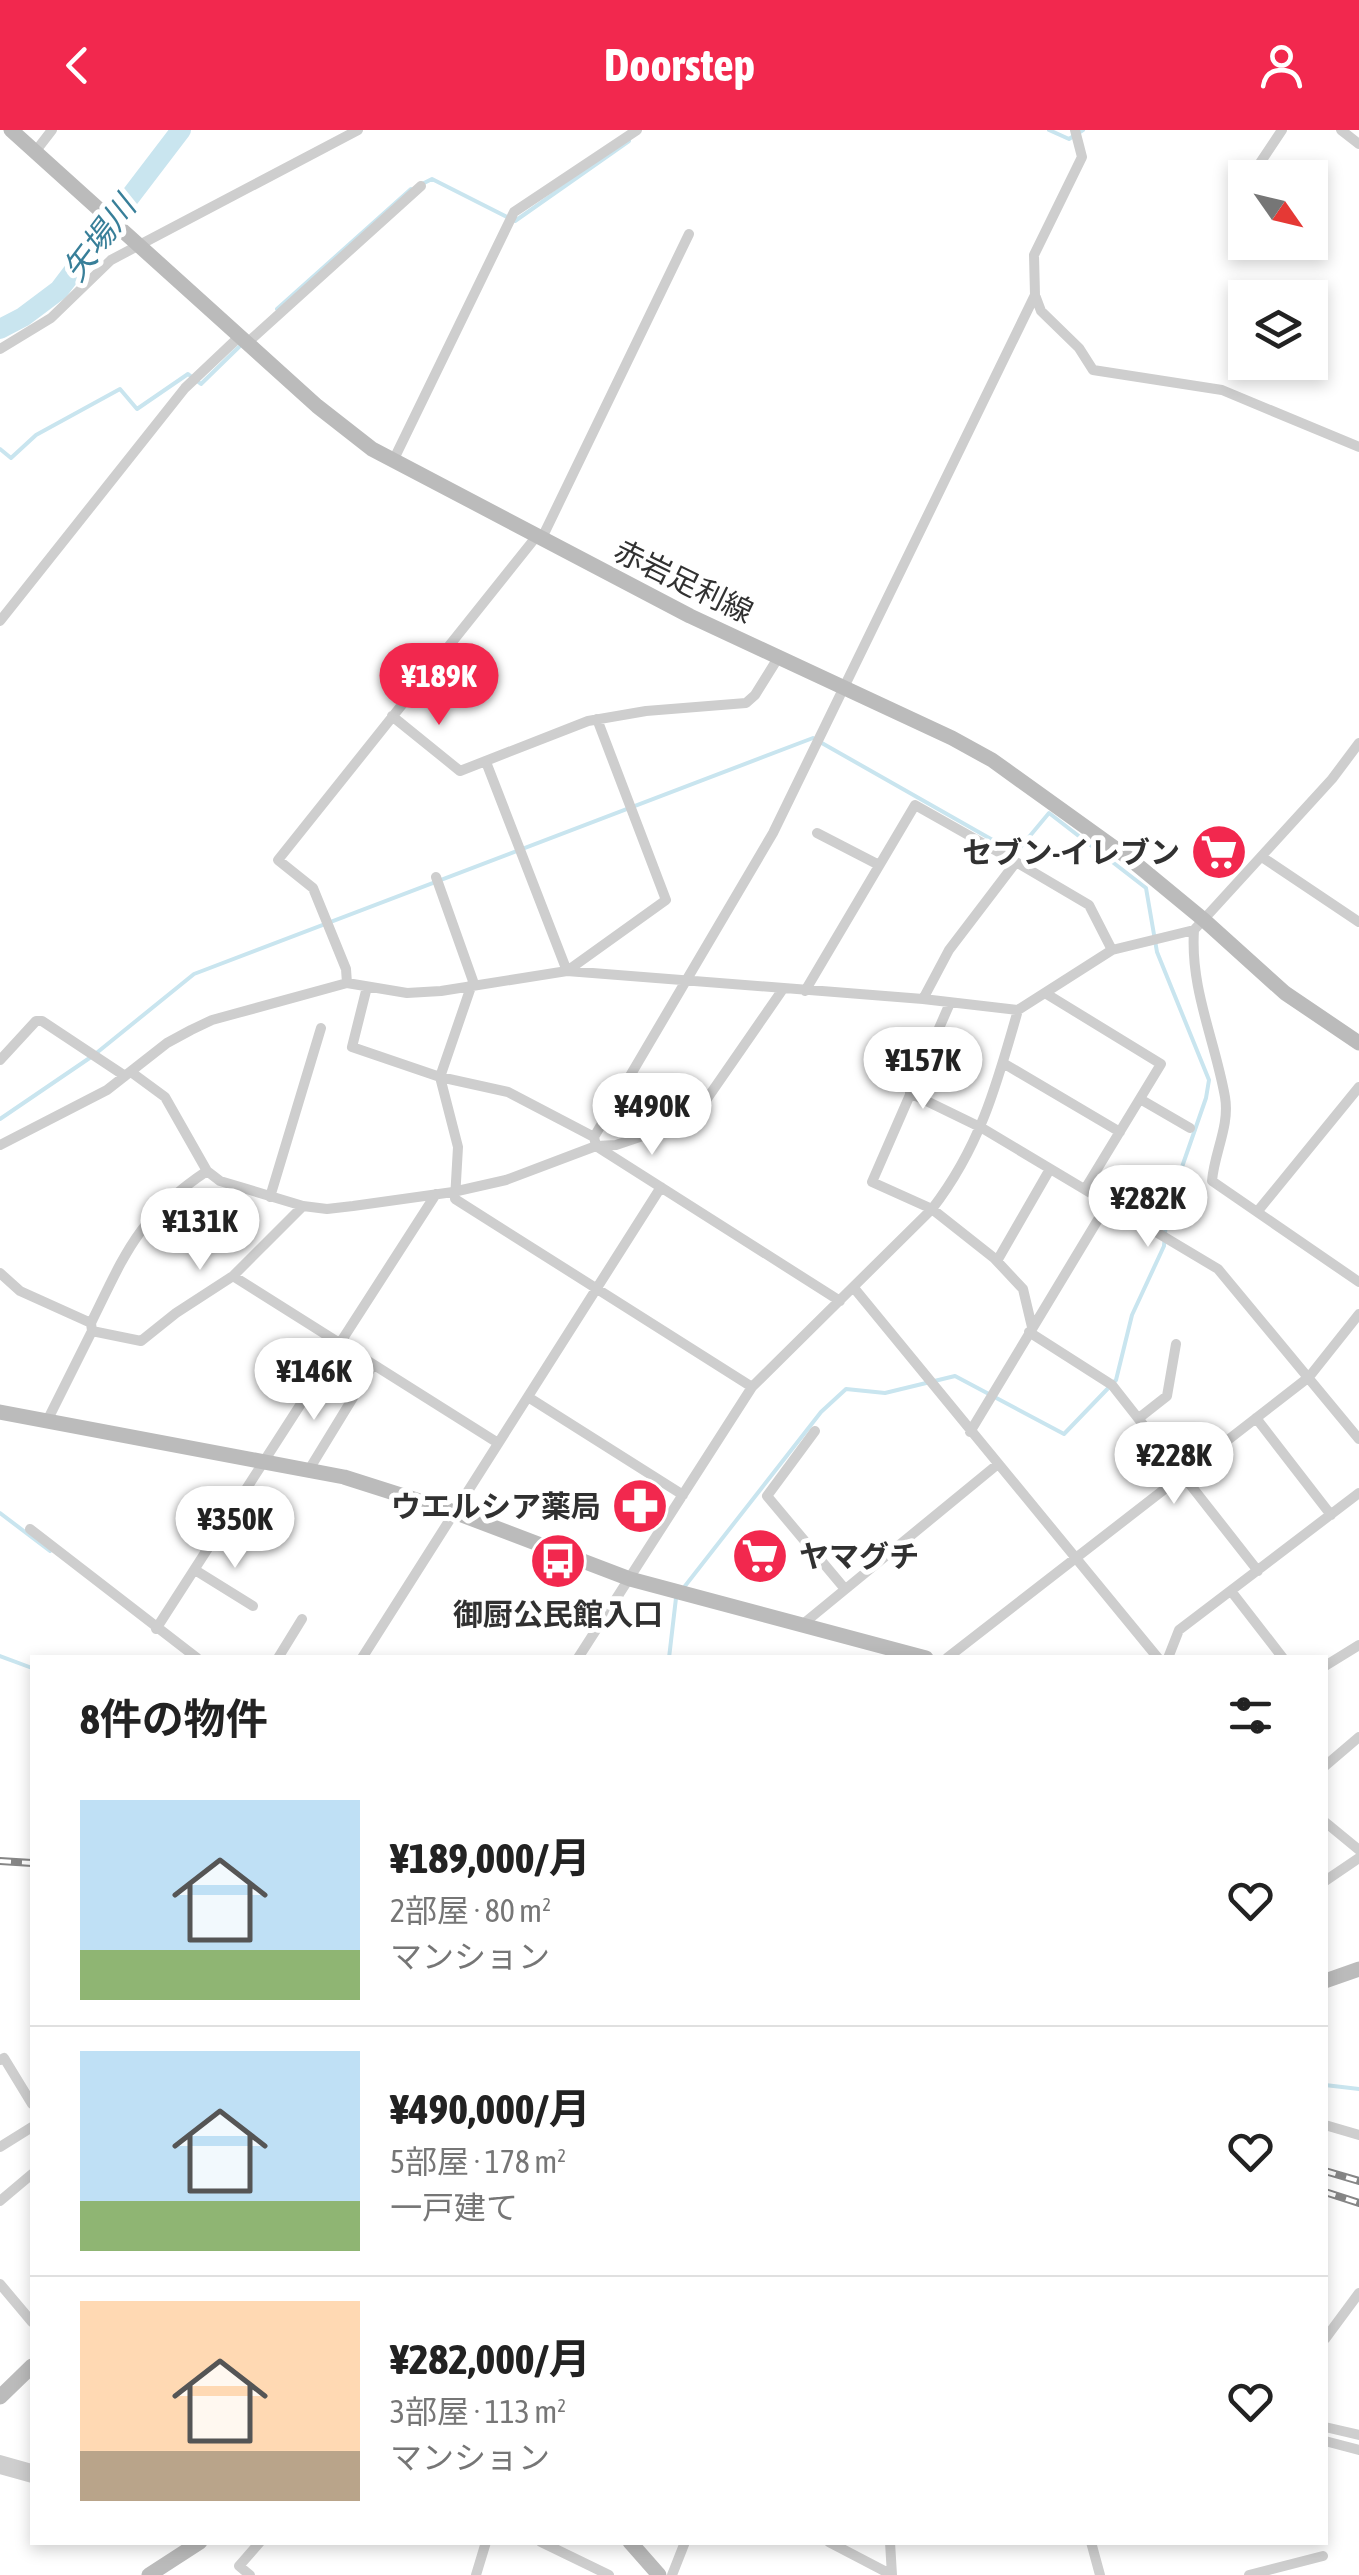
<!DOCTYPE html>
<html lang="ja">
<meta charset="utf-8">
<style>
:root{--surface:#fff;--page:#f6f6f6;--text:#222;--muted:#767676;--line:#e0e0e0;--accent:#f2284e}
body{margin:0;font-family:"Asap Condensed","Noto Sans JP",sans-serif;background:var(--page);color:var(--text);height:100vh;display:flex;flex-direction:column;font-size:38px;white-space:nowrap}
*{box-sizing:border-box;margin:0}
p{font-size:32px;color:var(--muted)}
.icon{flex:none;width:55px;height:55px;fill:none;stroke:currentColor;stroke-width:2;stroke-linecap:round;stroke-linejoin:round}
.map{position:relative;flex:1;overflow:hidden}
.drawer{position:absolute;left:30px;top:1525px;width:1298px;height:890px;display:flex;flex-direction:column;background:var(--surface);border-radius:0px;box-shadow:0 5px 15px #0003}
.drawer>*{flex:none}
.needle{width:65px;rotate:124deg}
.tools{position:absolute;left:1228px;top:30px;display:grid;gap:20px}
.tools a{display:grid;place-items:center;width:100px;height:100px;border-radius:0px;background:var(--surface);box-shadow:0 5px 15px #0003;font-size:50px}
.price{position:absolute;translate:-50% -85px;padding:0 22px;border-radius:35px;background:#fff;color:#222;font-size:32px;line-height:65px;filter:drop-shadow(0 2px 5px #0008)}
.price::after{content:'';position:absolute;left:50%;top:60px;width:30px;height:22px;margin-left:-15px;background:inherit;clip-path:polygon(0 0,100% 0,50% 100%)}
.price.active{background:var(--accent);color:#fff}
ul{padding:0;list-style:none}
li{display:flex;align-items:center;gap:30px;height:250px;padding:0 50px}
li+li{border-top:2px solid var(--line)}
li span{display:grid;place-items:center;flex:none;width:280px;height:200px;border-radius:0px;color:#555}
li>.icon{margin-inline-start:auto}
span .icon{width:120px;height:120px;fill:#fffc;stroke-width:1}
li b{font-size:42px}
h2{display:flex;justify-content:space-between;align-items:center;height:120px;padding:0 50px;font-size:42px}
header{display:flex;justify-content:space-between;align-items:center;height:130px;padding:0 50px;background:var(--accent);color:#fff;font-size:45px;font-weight:700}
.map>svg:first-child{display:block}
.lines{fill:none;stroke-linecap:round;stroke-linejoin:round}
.stream{stroke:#c9e5ef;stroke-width:4}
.river{stroke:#c9e5ef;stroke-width:20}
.street{stroke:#cecece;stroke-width:10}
.secondary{stroke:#bbb;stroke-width:15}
.rail-casing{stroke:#868686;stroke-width:8}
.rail{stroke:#fff;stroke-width:4;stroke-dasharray:11;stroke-linecap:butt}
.labels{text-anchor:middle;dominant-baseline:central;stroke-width:10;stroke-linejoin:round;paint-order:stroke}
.street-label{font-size:30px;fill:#313131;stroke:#fff}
.poi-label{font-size:30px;font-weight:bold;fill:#313131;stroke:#fff;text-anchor:end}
.water-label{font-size:32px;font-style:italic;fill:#387f99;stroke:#fff}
</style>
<header><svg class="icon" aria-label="back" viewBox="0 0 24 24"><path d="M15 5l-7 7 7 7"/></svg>Doorstep<svg class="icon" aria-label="person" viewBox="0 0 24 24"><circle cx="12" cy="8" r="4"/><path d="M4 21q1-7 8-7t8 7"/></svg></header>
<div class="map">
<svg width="1359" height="2445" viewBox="0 0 1359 2445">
<rect width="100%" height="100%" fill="#fff"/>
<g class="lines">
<path class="stream" d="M1049,0L1069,9L1083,0
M420,55L432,49L515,91L629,11
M277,179L411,59
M0,319L11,328L36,305L120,259L137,279L188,244L201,254L242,214
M0,989L94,925L194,844L813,608L1012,721L1019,719L1049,683L1146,758L1157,822L1209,950L1206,968L1167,1080L1164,1116L1132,1185L1116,1250L1064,1304L955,1246L885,1263L846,1259L821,1282L685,1456
M0,1383L50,1421
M0,1526L32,1538
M669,1528L676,1468
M1325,1955L1359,1959"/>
<path class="river" d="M0,199L23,187L59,160L181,0"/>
<path class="street" d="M1075,0L1082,27L1034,125L1035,165L1041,181L1079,218L1093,240L1222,260L1359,317
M1341,0L1359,14
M35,22L52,0
M1250,48L1282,0
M247,213L421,56
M0,219L51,188L111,130L358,0
M393,331L514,82L637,0
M541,410L689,104
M0,491L185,258L240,206
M392,586L460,641L588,591L646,581L746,573L755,565L778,528
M486,632L567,841L666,770L597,589
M817,703L879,735
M1262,727L1359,792
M436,747L473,851L440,947L458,1017L455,1069L752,1257
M1194,800C1190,859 1215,910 1225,967C1230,996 1214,1023 1212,1051L1359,1152
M347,853L346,839L313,758L278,730L536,407
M367,857L352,917L440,947L508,962L594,1007L596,1016L840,1171
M805,861L915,675L1016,732
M1045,863L1161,934L1085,1059
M923,869L949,820L1016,732L1089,775L1112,820
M950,873L872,1052L932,1079L994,1128L1023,1159L1032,1197
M0,930L36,891H42L125,946
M1003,933L1120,1002
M131,942L165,967L207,1041L220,1051L303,1076L327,1079L353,1076L453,1062L506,1050L596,1016L616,1015L693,989L783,859
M910,963L982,998L1218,1139L1359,1309
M1140,969L1190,998
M594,1007L773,703L1035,165
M0,1015L107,960L167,913L191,900L212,890L347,853L407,863L441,861L567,841L923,869L1018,880
M270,1067L321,898
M1257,1082L1359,957
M997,1131L1050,1039
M0,1143L20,1161L91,1193
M233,1146L498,1313
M854,1158L1158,1528
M92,1201L141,1211L176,1183L233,1146L303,1076
M1029,1202L1112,1255L1258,1441
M528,1267L683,1365
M1139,1288L1167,1266L1176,1214
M1256,1288L1331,1385
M47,1291L92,1201L91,1193C126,1122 138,1087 207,1041
M815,1301L767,1366L845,1459
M970,1302L1108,1073
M310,1338L373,1235
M30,1399L197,1528
M195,1440L253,1476
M1231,1461L1283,1528
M803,1494L998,1334
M156,1499L436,1064
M278,1528L302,1489
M362,1528L661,1057
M578,1528L752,1257L932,1079C980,1017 997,954 1018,880L1112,820L1194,800L1332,649L1359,613
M947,1528L1309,1247L1359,1184
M1168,1528L1179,1500L1359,1363
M1325,1536L1359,1515
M1325,1636L1359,1607
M1325,1692L1359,1720
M1325,1751L1359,1728
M0,1930L4,1928L32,1974
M1325,1995L1359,2005
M0,2017L32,1997
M0,2071L32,2044
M0,2154L32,2192
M1325,2209L1359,2163
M1325,2297L1359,2305
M1325,2311L1359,2320
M0,2330L32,2339
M0,2339L32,2348
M541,2412L609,2445
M829,2412L892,2445
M890,2412L892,2445
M1091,2412L1100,2445
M250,2445L239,2436L260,2412
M476,2445L486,2412
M672,2445L685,2412
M1249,2445L1323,2426"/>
<path class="secondary" d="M11,0L317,276L372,319L690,486L952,608L992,630L1130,729L1204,790L1285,863L1359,913
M0,1282L344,1347L454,1382L630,1449L926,1528
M1325,1851L1359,1839
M0,2267L32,2236
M630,2412L659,2445
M149,2445L200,2412"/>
<g class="rail-casing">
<path id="rail" d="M0,1731L32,1733
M1325,2041L1359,2051
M1325,2062L1359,2073"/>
</g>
<use href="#rail" class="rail"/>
</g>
<defs>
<g id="supermarket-disc" transform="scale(2.875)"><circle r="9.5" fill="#f2284e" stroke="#fff"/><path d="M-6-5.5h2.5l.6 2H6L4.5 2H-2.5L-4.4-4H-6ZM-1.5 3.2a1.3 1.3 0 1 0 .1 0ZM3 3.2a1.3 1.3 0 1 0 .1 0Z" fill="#fff"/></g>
<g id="pharmacy-disc" transform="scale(2.875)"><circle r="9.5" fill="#f2284e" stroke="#fff"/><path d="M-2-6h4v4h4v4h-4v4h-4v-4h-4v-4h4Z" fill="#fff"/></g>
<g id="bus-disc" transform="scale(2.875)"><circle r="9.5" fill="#f2284e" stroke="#fff"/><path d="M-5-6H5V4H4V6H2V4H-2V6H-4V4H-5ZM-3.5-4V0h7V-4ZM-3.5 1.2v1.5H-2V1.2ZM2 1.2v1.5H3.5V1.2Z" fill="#fff"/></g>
</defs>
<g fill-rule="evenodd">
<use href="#supermarket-disc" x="1219" y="722"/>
<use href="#pharmacy-disc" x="640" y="1376"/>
<use href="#supermarket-disc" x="760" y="1426"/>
<use href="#bus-disc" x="558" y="1431"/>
</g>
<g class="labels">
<g class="street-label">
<text transform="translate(684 451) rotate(26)">赤岩足利線</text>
</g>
<g class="poi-label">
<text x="1180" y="722">セブン-イレブン</text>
<text x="601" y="1376">ウエルシア薬局</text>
<text x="799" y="1426" text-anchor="start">ヤマグチ</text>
<text x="558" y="1484" text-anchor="middle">御厨公民館入口</text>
</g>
<g class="water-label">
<text transform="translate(99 108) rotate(-53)">矢場川</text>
</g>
</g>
</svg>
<div class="tools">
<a><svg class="needle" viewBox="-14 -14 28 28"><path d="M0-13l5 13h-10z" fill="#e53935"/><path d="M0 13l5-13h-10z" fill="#767676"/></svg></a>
<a><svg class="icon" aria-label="layers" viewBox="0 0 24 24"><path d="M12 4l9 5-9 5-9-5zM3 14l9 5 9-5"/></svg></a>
</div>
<b class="price active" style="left:439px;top:598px">¥189K</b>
<b class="price" style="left:923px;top:982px">¥157K</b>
<b class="price" style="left:652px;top:1028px">¥490K</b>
<b class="price" style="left:1148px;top:1120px">¥282K</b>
<b class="price" style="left:200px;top:1143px">¥131K</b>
<b class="price" style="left:314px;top:1293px">¥146K</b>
<b class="price" style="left:1174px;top:1377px">¥228K</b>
<b class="price" style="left:235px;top:1441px">¥350K</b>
<section class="drawer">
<h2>8件の物件<svg class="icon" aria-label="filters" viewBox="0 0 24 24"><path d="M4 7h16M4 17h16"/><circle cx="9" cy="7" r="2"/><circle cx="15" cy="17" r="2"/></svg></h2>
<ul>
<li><span style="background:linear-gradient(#bfe0f5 75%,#8fb573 0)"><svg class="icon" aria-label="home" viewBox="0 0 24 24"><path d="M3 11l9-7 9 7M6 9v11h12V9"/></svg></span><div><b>¥189,000/月</b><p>2部屋 · 80 m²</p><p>マンション</p></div><svg class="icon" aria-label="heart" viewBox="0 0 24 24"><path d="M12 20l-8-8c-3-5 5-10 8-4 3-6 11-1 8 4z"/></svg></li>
<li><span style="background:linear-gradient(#bfe0f5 75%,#8fb573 0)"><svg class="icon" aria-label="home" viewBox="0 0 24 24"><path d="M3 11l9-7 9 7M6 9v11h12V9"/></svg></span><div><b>¥490,000/月</b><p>5部屋 · 178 m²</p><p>一戸建て</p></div><svg class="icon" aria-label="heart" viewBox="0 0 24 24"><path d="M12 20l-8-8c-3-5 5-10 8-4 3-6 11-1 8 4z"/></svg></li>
<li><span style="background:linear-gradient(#ffd9b3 75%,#b9a48a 0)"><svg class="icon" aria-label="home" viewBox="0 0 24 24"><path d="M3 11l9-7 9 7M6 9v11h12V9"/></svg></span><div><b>¥282,000/月</b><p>3部屋 · 113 m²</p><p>マンション</p></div><svg class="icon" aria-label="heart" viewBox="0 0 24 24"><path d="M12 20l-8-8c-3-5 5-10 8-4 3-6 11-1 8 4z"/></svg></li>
</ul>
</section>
</div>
